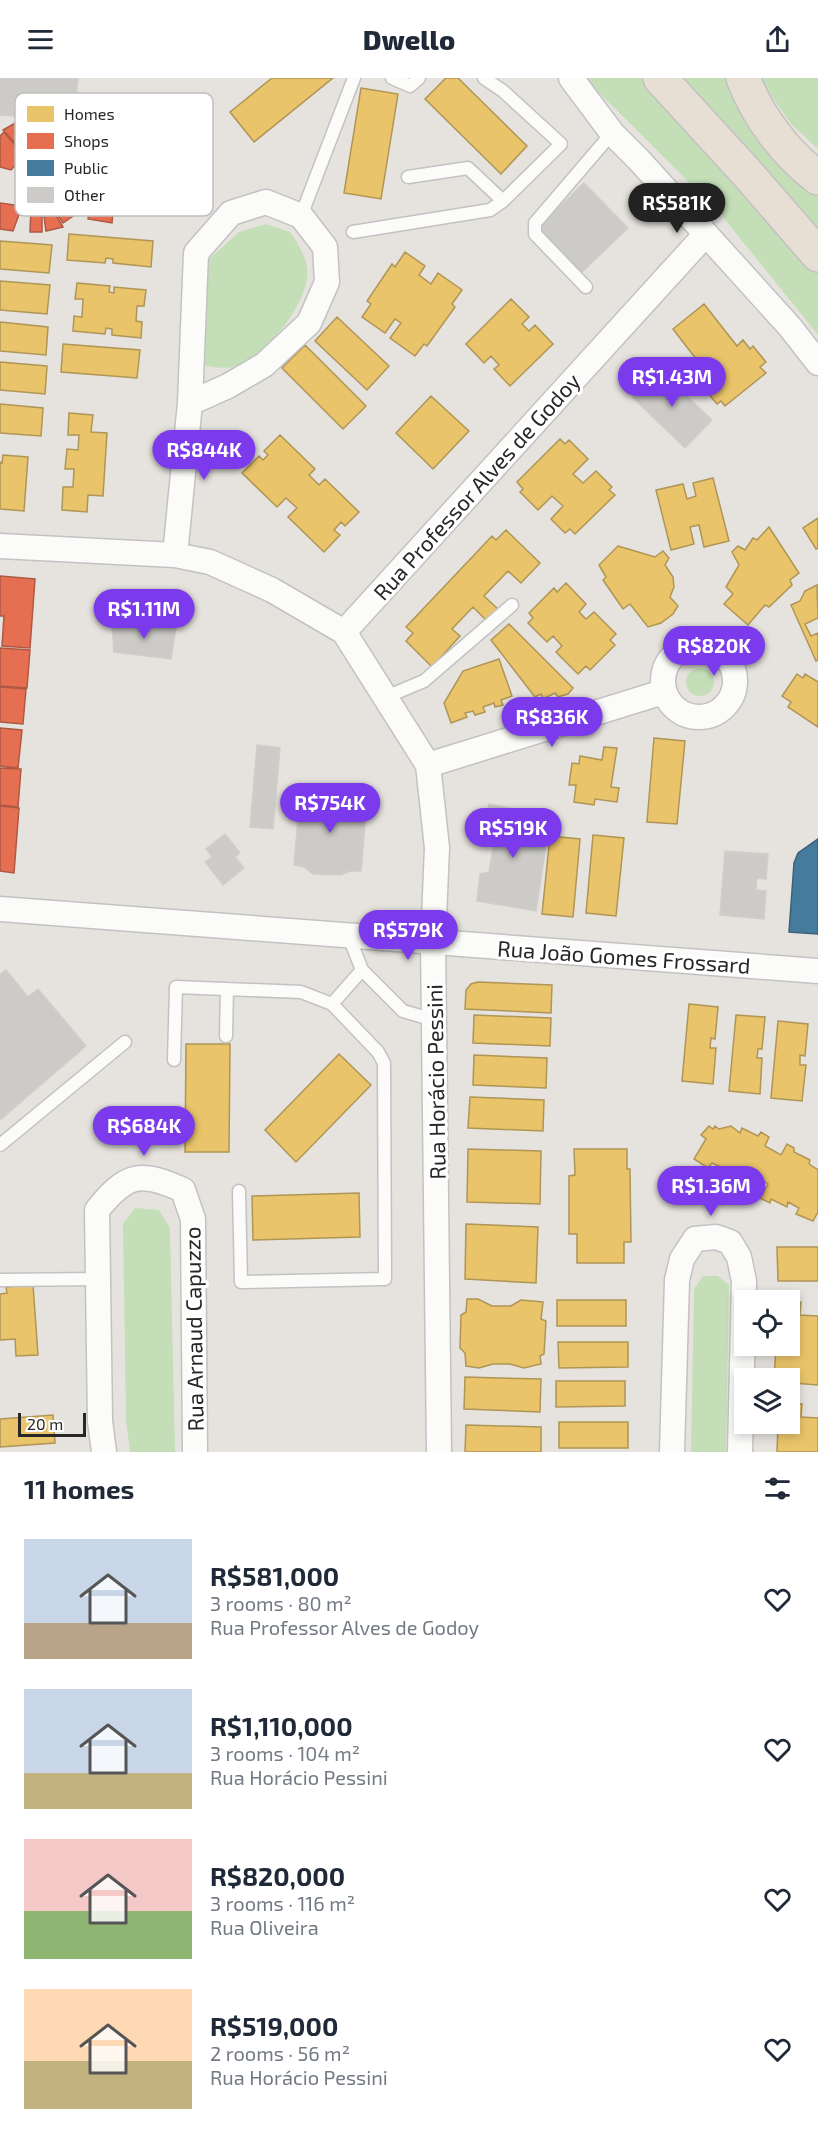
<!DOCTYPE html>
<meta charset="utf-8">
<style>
:root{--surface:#fff;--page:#f2f2f3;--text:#1f2937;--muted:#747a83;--accent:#7c3aed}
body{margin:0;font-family:"Exo 2",sans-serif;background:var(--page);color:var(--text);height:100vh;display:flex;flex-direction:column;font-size:22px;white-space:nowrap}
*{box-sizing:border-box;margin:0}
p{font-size:20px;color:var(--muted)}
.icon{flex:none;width:33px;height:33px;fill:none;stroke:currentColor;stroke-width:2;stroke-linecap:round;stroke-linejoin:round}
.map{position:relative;height:1374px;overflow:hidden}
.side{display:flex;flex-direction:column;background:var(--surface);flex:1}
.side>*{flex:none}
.fabs{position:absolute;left:734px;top:1212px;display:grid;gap:12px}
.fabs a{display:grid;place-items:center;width:66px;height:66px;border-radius:0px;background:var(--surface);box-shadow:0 3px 9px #0003;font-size:30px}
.scale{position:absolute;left:18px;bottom:15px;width:68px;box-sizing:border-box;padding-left:6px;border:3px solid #272727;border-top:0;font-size:16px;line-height:21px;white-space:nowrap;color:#272727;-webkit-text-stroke:4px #fff;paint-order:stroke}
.price{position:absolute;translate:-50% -51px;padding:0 14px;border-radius:21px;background:var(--accent);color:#fff;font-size:20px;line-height:39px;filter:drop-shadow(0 2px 3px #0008)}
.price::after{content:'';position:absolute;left:50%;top:36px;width:18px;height:14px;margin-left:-9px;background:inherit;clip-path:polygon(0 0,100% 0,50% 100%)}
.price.active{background:#222;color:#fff}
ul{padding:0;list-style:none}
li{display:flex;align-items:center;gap:18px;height:150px;padding:0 24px}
li span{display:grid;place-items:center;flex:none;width:168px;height:120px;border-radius:0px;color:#555}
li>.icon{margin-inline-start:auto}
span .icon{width:72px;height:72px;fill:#fffc;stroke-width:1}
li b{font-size:26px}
h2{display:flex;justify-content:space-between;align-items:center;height:72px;padding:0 24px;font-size:26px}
header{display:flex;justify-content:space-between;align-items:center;height:78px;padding:0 24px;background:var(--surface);font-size:27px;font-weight:800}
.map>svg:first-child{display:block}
.green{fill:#c4dfb8}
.homes{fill:#e9c46a;stroke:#af9556;stroke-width:1.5}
.shops{fill:#e76f51;stroke:#ad5944;stroke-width:1.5}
.public{fill:#457b9d;stroke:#3c627a;stroke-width:1.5}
.building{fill:#cccbc7;stroke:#d1ceca;stroke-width:1.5}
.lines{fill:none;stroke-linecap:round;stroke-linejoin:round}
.service-casing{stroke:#c3c2c3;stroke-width:15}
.minor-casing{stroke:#c3c2c3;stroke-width:27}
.motorway-casing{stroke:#c3c1c0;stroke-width:36}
.service{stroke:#fbfbfa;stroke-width:12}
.minor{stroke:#fbfbfa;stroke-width:24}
.motorway{stroke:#e7ded4;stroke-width:33}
.labels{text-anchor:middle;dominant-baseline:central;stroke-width:6;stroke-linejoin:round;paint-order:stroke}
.street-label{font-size:22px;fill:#272727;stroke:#fff}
.key{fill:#fff;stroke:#bebebe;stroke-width:1.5}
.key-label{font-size:16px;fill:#272727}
</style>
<header><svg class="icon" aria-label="menu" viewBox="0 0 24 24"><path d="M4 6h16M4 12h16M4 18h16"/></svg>Dwello<svg class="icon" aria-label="share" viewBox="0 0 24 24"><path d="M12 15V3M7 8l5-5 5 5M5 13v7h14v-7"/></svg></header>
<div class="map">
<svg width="818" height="1374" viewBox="0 0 818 1374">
<rect width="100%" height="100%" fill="#e6e3de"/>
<path class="green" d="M584,0H652L818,188V257L718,133Z
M678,0H731L818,113V160Z
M759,0H818V71L791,46Z
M266,146L290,154C299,167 310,184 307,201C302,233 266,276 236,288C225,292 211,289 200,286L196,266L208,182L239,154Z
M686 604a14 14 0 1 1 28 0a14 14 0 1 1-28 0Z
M135,1130L159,1132L170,1150L175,1374H130L126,1342L123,1146Z
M703,1198H718L729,1207L726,1374H691L694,1211Z"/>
<path class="homes" d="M272,0H333L254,64L230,34Z
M446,0H458L527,68L501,96L425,21Z
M361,10L398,16L381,121L344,115Z
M69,156L153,163L151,189L113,185V181L106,180L105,185L67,182Z
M0,163L52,167L49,195L0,191Z
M405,174L425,188L419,197L431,206L438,195L462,212L452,226L455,229L427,268L424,266L415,278L390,260L401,245L395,241L385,255L362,239L371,226L367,223L392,186L395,189Z
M0,203L50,207L47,236L0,232Z
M77,205L110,208L109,214L114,215V209L146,212L144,228H137L136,243L142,244L141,260L112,257V251L106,250L105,256L73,253L74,238L82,239L83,221H75Z
M511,221L529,239L522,246L529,253L535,247L553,266L510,308L494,291L499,287L491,278L484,285L466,266Z
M704,226L737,268L743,262L750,271L753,268L766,284L760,289L766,295L725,328L721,323L717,326L706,313L709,310L702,300L707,295L673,251Z
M337,239L389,288L367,312L315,263Z
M0,244L48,249L46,277L0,273Z
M63,266L140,272L137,300L61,294Z
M305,267L366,328L343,351L282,290Z
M0,284L47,288L45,316L0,312Z
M431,318L469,353L433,391L396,355Z
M0,326L43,330L41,358L0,355Z
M69,335L93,337L91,354L107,355L103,418L88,417L87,434L62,432L63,409H73L74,391H65L67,371L78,372L79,357H68Z
M280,357L315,391L309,397L319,407L325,401L359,434L345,448L341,444L334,452L340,457L324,474L288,439L297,430L286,420L277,429L242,395L259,378L263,382L268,377L264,373Z
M560,361L565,366L569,362L588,381L573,396L583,405L596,393L612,409L609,412L615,417L575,456L570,451L565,455L551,441L563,428L552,418L538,432L520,414L523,411L517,404Z
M3,377L28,379L24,433L0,431V384L2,385Z
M713,400L729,463L704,469L699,447L690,449L694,466L671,472L656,412L683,406L687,421L696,418L693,405Z
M818,440V470L816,471L803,450Z
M769,449L799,495L790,502L792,507L769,529L765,527L748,547L724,526L733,516L726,509L739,487L732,474L738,468L745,472L753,460L757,462Z
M506,452L540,485L521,505L508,493L484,518L499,532L488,544L473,529L452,551L460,558L432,589L406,563L413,555L406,549L492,458L496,462Z
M618,468L655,479L663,473L669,480L665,487L673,499L674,509L670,519L678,528L673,536L661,545L648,549L630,526L623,531L603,502L606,499L599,487Z
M566,505L586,526L579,534L586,541L594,534L616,556L610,562L615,567L590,592L586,588L578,596L556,574L562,568L553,558L547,564L528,545L533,540L529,535L554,510L557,514Z
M817,507L818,540L805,546L811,558L818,555V582L816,583L791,527L800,523L805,513Z
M509,546L573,610L568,616L558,619L555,615L543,621L541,616L535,619L491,562Z
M499,581L512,618L501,622L503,627L495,629L494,625L483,629L485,634L475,637L473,633L465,635L467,639L451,645L444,625L463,593Z
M797,596L803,600L805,596L818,604V649L788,629L791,624L782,618Z
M654,660L685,663L677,746L647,744Z
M604,669L617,670L611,709L619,710L617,724L595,721L594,727L574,724L576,707H569L572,685L579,686L580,678L602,682Z
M593,757L624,760L616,838L586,835Z
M550,758L580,761L573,839L542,836Z
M478,904L552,907L551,935L465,931L466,912L471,906Z
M689,926L718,929L715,961L711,960L710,970H716L713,1006L682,1003Z
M474,937L551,940L550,968L473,965Z
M736,937L765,939L762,971H758L757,980H762L760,1016L729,1013Z
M778,943L808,946L805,978L800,977V987H806L802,1023L771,1020Z
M186,966H230L229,1074H185Z
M339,976L371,1007L296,1084L265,1052Z
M474,977L547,980L546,1010L473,1007Z
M470,1019L544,1022L543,1053L468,1050Z
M709,1048L713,1051L715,1048L719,1051L731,1048L740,1055L742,1050L758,1058L761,1054L769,1059L765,1068L781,1077L787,1066L794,1070V1074L810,1082L809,1086L818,1092V1134L813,1143L796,1136L799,1130L788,1124L787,1129L771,1121L770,1125L760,1120L768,1106L753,1096L744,1111L734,1108L736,1102L720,1095L723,1090L712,1085L708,1090L694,1081L706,1061L701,1057Z
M468,1071L541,1073L540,1126L467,1124Z
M574,1071H627V1091H630L631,1164H624V1185H577V1156H569V1098L575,1097Z
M359,1115L360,1159L253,1162L252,1118Z
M466,1146L538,1149L536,1205L465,1201Z
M777,1169H818V1203H778Z
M33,1207L38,1277L16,1278L15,1261L0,1262V1216L7,1215L6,1209Z
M467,1221H478L492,1228H511L521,1222L543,1224L541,1241L546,1243L544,1276L540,1278L541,1286L524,1290L510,1286H493L479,1290L466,1288L465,1275L460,1270L461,1237L466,1234Z
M557,1222H626V1248H557Z
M789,1224H801L800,1237L818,1238V1307L793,1305V1310H789V1300H774L776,1268H789Z
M558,1264H628V1289L559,1290Z
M465,1299L541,1301L540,1334L464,1331Z
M556,1303H625V1328L556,1329Z
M789,1325L802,1326L801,1339L818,1340V1374H777L778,1346H789Z
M53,1337L55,1365L0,1369V1341Z
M559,1344H628V1370H559Z
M466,1347L541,1349V1374H465Z"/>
<path class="shops" d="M26,39L33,73L25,76L3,52Z
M4,54L24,78L11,92L0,89V58Z
M63,117L76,136L63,145L50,125Z
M91,121L114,123L112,145L88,141Z
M0,125L22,128L13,153L0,151Z
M50,127L63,149L46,153L43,131Z
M31,130L42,131V154H30Z
M0,498L35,501L30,570L2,568L4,538H0Z
M0,570L30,572L27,610L0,608Z
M0,609L26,611L23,646L0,644Z
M0,650L22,652L18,690L0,688Z
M0,690L21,691L18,729L0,727Z
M0,728L19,730L14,795L0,793Z"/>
<path class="public" d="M818,761V856L789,854L794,785L798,775Z"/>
<path class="building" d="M0,0H78L74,42L0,37Z
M584,105L628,150L580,196L536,151Z
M659,291L712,342L685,370L632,319Z
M112,545L176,549L171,581L114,574Z
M257,667L280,670L273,751L250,749Z
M333,714L347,717L353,723H367L361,793H350L341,797L313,796L304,789L294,787L300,718H315Z
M489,726L542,737L539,767L546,768L536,833L477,823L480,796L489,794L494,764L483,762Z
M225,756L240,775L235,779L244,790L223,807L205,784L212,779L206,771Z
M725,773L768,776L766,801L757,800L756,812L766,813L764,841L720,837Z
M6,892L28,919L38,911L86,968L0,1042V897Z"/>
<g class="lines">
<g class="service-casing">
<path id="service" d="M392,0L410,8L419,0
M408,99L468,90L503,123
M301,138L354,0
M353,154L490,132L503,123L561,66L503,13L484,0
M586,209L535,156V145L612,55
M386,619L424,603L512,527
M349,859L362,892L403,933L434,942
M332,926L362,892
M226,958L227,911
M174,982L176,909L301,914L332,926L378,974L384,985L385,1201L241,1204L239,1113
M0,1067L125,964
M0,1202L98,1201"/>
</g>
<g class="minor-casing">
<path id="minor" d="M571,0L612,55L639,82L790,249L818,285
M0,468L175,477L210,484L272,512L344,554L428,687L437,770L433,864L439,1374
M175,477L190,325L196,175L231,135L266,124L301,138L325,169L327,204L309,245L264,287L228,308L190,325
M344,554L706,156
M663 603a36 36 0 1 1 72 0a36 36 0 1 1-72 0Z
M428,687L663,614
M0,831L818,893
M104,1374L100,1343L97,1132C126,1096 140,1092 183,1112L193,1141L195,1374
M672,1374L677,1202L682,1181L695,1161L716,1159L730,1164L739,1179L744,1203L740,1374"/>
</g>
<g class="motorway-casing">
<path id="motorway" d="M660,0L746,94L818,177
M743,0C758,39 785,75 818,100"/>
</g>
<use href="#service" class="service"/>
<use href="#minor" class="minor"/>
<use href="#motorway" class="motorway"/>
</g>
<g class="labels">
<g class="street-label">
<text transform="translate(476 408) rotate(-48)">Rua Professor Alves de Godoy</text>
<text transform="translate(624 878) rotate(4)">Rua João Gomes Frossard</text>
<text transform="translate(435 1004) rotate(-91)">Rua Horácio Pessini</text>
<text transform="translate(193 1251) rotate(-91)">Rua Arnaud Capuzzo</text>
</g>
</g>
<rect x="15" y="15" width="198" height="123" rx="9" class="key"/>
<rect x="27" y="28" width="27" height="16" fill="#e9c46a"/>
<rect x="27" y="55" width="27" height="16" fill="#e76f51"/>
<rect x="27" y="82" width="27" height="16" fill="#457b9d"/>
<rect x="27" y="109" width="27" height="16" fill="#cccbc7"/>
<g class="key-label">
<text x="64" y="42">Homes</text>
<text x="64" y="69">Shops</text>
<text x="64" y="96">Public</text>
<text x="64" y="123">Other</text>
</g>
</svg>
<div class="fabs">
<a><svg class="icon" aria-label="locate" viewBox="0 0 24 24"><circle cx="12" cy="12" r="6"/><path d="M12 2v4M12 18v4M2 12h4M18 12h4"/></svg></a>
<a><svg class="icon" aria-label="layers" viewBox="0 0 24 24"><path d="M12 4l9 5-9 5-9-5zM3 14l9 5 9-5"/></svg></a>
</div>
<div class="scale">20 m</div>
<b class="price active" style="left:677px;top:156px">R$581K</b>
<b class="price" style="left:672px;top:330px">R$1.43M</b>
<b class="price" style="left:204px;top:403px">R$844K</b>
<b class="price" style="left:144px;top:562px">R$1.11M</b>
<b class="price" style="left:714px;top:599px">R$820K</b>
<b class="price" style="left:552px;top:670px">R$836K</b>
<b class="price" style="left:330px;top:756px">R$754K</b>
<b class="price" style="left:513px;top:781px">R$519K</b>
<b class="price" style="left:408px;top:883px">R$579K</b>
<b class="price" style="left:144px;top:1079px">R$684K</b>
<b class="price" style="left:711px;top:1139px">R$1.36M</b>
</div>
<section class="side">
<h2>11 homes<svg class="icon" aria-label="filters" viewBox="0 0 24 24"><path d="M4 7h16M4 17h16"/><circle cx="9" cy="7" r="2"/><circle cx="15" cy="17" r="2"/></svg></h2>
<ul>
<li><span style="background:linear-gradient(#c9d6e8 70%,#b9a48a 0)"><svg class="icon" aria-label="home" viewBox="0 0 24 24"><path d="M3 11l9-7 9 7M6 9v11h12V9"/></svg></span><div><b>R$581,000</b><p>3 rooms · 80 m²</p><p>Rua Professor Alves de Godoy</p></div><svg class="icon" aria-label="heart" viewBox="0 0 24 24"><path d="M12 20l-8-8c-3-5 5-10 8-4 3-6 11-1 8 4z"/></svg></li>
<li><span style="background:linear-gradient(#c9d6e8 70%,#c2b280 0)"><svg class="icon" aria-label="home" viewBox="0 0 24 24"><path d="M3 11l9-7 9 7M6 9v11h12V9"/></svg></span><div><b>R$1,110,000</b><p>3 rooms · 104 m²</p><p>Rua Horácio Pessini</p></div><svg class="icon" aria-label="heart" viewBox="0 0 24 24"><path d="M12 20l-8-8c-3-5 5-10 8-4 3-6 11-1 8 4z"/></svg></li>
<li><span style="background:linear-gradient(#f6c9c9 60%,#8fb573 0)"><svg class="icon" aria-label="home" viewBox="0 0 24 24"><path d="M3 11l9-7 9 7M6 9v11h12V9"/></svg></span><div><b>R$820,000</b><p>3 rooms · 116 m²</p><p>Rua Oliveira</p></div><svg class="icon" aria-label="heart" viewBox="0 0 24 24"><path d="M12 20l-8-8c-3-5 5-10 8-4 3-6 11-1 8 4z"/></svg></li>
<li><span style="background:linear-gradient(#ffd9b3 60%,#c2b280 0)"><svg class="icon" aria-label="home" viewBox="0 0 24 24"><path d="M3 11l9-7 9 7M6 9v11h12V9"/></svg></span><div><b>R$519,000</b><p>2 rooms · 56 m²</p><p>Rua Horácio Pessini</p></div><svg class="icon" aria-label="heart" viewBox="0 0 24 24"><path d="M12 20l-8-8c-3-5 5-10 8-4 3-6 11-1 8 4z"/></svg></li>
</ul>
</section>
